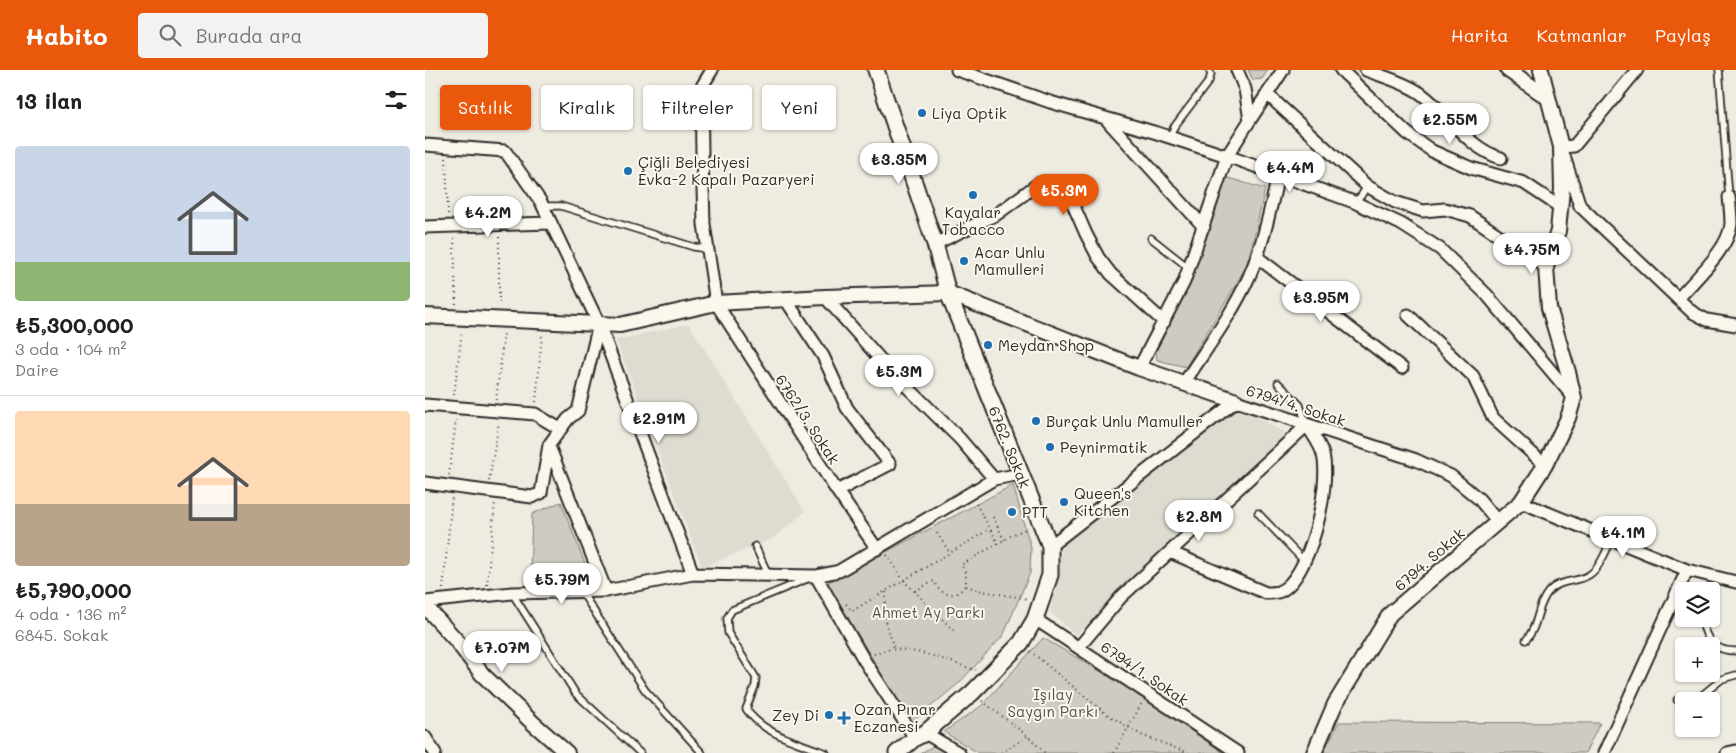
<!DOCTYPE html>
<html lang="tr">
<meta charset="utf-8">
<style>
:root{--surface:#fff;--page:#f2f2f2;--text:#202124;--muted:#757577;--line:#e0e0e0;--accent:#ea580c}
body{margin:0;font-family:Mali,sans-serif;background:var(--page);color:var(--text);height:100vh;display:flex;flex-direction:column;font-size:19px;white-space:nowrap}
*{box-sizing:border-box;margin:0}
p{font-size:16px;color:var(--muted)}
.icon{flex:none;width:28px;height:28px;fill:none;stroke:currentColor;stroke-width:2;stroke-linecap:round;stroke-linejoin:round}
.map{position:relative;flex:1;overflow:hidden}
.panel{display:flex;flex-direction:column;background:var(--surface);width:425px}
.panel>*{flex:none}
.guide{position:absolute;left:15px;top:15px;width:475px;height:45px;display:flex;gap:10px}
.controls{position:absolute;left:1250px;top:512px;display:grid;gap:10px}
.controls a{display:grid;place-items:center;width:45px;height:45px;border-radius:5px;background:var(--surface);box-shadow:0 1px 4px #0004;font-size:25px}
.price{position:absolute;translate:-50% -42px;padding:0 11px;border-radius:18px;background:#fff;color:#222;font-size:16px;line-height:32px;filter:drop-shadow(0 1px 2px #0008)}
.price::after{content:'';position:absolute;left:50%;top:30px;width:15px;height:11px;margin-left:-8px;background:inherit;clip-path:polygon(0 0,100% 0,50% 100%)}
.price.current{background:var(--accent);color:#fff}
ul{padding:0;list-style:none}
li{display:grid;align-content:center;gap:10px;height:265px;padding:0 15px}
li+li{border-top:1px solid var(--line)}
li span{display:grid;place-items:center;height:155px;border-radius:5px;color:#555}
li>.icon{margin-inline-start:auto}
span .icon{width:90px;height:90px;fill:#fffc;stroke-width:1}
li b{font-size:21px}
h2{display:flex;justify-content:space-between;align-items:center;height:60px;padding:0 15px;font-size:21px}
.tag{padding:0 18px;border-radius:5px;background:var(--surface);box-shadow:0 1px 4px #0004;font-size:18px;line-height:45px}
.tag.current{background:var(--accent);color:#fff}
header{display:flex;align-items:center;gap:30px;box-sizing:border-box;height:70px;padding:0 25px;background:var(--accent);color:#fff}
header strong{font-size:24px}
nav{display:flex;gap:28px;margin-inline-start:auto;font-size:18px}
.search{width:350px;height:45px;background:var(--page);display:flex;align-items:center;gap:12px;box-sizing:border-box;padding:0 18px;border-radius:5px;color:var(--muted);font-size:19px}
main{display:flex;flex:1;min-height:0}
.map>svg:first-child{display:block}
.built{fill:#dedbd1}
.green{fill:#cecbc2;stroke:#7c7b76}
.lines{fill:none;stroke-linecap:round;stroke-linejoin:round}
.service-casing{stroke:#2b2b2b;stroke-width:9}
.minor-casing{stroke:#2b2b2b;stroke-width:15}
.tertiary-casing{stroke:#2b2b2b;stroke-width:18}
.secondary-casing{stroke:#2b2b2b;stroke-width:19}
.path{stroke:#2b2b2b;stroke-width:2;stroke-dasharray:1 4;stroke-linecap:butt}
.service{stroke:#fbf7ec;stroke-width:5.5}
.minor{stroke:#fbf7ec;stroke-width:11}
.tertiary{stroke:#fbf7ec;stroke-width:14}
.secondary{stroke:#fbf7ec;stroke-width:15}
.poi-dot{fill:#1f6fb2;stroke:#fbf7ec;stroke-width:2}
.labels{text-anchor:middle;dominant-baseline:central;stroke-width:4;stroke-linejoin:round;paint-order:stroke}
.poi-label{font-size:15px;fill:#2b2b2b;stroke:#fbf7ec;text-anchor:start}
.street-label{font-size:15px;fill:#2b2b2b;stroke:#fbf7ec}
.park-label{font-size:15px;fill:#545351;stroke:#fbf7ec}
</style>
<header>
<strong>Habito</strong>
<div class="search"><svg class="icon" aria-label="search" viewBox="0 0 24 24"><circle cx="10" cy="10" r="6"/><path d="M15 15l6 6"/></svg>Burada ara</div>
<nav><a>Harita</a><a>Katmanlar</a><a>Paylaş</a></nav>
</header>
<main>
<section class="panel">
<h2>13 ilan<svg class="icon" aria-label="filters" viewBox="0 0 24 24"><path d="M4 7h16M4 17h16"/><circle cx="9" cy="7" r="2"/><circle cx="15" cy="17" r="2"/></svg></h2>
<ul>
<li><span style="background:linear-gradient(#c9d6e8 75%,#8fb573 0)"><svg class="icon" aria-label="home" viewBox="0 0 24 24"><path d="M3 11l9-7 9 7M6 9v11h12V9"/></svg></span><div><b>₺5,300,000</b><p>3 oda · 104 m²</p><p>Daire</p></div></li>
<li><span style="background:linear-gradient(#ffd9b3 60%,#b9a48a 0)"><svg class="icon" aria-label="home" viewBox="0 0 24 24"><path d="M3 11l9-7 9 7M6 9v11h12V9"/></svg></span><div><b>₺5,790,000</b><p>4 oda · 136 m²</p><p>6845. Sokak</p></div></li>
</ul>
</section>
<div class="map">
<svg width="1311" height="683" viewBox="0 0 1311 683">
<rect width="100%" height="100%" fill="#eeebe0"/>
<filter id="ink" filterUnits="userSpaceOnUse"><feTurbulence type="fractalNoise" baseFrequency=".02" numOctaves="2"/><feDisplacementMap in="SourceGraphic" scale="10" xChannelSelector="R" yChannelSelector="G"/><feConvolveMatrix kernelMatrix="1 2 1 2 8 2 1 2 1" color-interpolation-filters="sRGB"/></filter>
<g filter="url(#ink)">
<path class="built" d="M264,254L380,442L347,469L277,497L191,270Z
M813,336L863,365L651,565L625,542L634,499L639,465L711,416Z"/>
<path class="green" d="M823,0H843L837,9L828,10Z
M800,107L840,119L830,163L822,194L810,216L761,297L732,290L731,281L765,214L785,156Z
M588,415L606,478L605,503L578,566L534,613L486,653L402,513Z
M136,432L164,504L147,508H105L107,444Z
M618,568L702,617L799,683H553L519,662L556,636Z
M914,652L1175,653L1160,683H898Z
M510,675L523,683H496Z"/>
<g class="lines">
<g class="service-casing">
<path id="service" d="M1294,0L1304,127
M745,67L749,57L784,11L786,4L784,0
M929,132L936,126L942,116
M118,136H136L269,177L283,179
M726,168L764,198
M853,313L875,335L881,354
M833,443L879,491
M330,476L344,506
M382,509L307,540L302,548L303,563L331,608L330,616L321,639C339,665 373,672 401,683
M156,521L220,620L277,683
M87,523L151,624L215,683
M1277,551C1281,571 1290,581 1311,581
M1101,570C1114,556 1111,536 1124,521C1135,509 1151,513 1164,505C1175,498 1182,480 1186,469
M1252,630L1270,628L1276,626L1297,609L1311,605"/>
</g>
<g class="minor-casing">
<path id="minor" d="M287,0L276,18L277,83L279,154L291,233L412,421L452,479
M532,0L625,32L732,63L802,86L929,132L976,154L1015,179L1062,225L1149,328
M916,0L982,63L1007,81L1046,98L1099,113L1135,137
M941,0C959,7 979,12 995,23C1021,41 1043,79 1076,88
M1212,0L1149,76L1136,77L1155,136L1267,242L1282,250L1311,255
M842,24L942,116L970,132L998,141L1020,139L1045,146L1121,197
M680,48L779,157
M825,50L858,0
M0,75L80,81L116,132L174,254L268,504
M0,157L125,153
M510,174L572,144L613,114L623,113L630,115L644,125L661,164L673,187L686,204L739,252
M832,187L977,298
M400,227L463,298L535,369L569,409
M1253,229C1269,210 1304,179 1306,154C1306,146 1305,136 1304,127
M361,230L398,286L422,338L465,394L412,421
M983,245L1048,306L1068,348L1120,395
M714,298L759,212L802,86L825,50L820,19L812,0
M759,313C781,279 806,246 823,209C838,176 845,140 853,106
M0,335L110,344L135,359
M124,376L181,521
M0,413L107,427L116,423L124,375L143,349L153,341L174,254
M1096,432L1262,500L1311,512
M625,476L811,331L991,390L1026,406L1054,429L1073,452
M391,506L439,590L490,668
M0,532L87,523L181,521L268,504L391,506L414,501L569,409L596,404
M610,549L813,683
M654,577L696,527L882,355C887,364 896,375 898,385C906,415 885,511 853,522C849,523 845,523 841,523L745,482
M500,663L534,683
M0,667L10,683
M1179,683L1262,500
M1302,683L1311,681"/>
</g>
<g class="tertiary-casing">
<path id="tertiary" d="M1083,0L1122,27
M0,246L195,255L291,233L400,227L523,223L714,298L811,331
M0,536L31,570L57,604L109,654L142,683
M889,683L910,634L965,544L1096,432L1120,395L1143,348L1149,328L1143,302L1124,238L1121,197L1133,161L1137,119L1136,77L1116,0"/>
</g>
<g class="secondary-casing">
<path id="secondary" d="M451,0L510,174L523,223L625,476V505L610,549L596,573L547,623L500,663L490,668L472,683"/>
</g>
<path class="path" d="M21,88L23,146
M74,167V237
M29,168L31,236
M29,325L37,261
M71,330L79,263
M111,332L117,264
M24,405L31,350
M64,411L74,352
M551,434L573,473
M568,447L579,470
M512,463L525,483
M462,485L479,511L530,562
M62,515L70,433
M541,516L557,521L604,529
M18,519L27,427
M490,521L509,511C519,537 554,521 536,495L589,464L603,458
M461,522L460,548L469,579
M421,534L427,541L565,459
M605,581L680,643L716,665L764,683
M449,584C476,570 523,592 551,600
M557,631L603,666L620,683
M576,683L603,666
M689,683L717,633"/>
<use href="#service" class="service"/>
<use href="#minor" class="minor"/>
<use href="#tertiary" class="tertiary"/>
<use href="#secondary" class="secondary"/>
</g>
</g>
<g class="poi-dot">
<circle cx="497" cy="43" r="5"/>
<circle cx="203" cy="101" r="5"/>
<circle cx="548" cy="125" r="5"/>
<circle cx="539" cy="191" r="5"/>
<circle cx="563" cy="275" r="5"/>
<circle cx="611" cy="351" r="5"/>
<circle cx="625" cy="377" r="5"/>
<circle cx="639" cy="432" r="5"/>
<circle cx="587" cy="442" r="5"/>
<circle cx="404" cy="645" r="5"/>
<path d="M416.5 640.5h5v5h5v5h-5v5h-5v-5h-5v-5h5z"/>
</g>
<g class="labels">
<g class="poi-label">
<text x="507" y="43">Liya Optik</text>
<text x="213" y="92">Çiğli Belediyesi<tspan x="213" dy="17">Evka-2 Kapalı Pazaryeri</tspan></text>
<text x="548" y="142" text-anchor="middle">Kayalar<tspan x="548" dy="17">Tobacco</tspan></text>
<text x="549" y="182">Acar Unlu<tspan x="549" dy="17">Mamulleri</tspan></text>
<text x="573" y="275">Meydan Shop</text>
<text x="621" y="351">Burçak Unlu Mamuller</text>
<text x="635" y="377">Peynirmatik</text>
<text x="649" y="423">Queen's<tspan x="649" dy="17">Kitchen</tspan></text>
<text x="597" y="442">PTT</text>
<text x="429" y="639">Ozan Pınar<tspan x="429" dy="17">Eczanesi</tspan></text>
<text x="394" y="645" text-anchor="end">Zey Di</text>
</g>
<g class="street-label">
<text transform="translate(871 335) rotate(18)">6794/4. Sokak</text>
<text transform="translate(383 349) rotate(57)">6762/3. Sokak</text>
<text transform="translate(585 377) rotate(68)">6762. Sokak</text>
<text transform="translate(1004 489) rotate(-41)">6794. Sokak</text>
<text transform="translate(720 603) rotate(34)">6794/1. Sokak</text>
</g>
<g class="park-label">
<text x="503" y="542">Ahmet Ay Parkı</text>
<text x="628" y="624">Işılay<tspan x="628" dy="17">Saygın Parkı</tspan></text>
</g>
</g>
</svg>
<div class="controls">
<a><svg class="icon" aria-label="layers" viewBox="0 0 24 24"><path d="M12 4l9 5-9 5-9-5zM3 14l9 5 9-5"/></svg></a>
<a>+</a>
<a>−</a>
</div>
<b class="price" style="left:1025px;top:75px">₺2.55M</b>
<b class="price" style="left:474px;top:115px">₺3.35M</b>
<b class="price" style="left:865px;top:123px">₺4.4M</b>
<b class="price current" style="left:639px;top:146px">₺5.3M</b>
<b class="price" style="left:63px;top:168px">₺4.2M</b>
<b class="price" style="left:1107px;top:205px">₺4.75M</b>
<b class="price" style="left:896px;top:253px">₺3.95M</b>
<b class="price" style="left:474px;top:327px">₺5.3M</b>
<b class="price" style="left:234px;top:374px">₺2.91M</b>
<b class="price" style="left:774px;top:472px">₺2.8M</b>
<b class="price" style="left:1198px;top:488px">₺4.1M</b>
<b class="price" style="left:137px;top:535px">₺5.79M</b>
<b class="price" style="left:77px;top:603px">₺7.07M</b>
<div class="guide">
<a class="tag current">Satılık</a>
<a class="tag">Kiralık</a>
<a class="tag">Filtreler</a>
<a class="tag">Yeni</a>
</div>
</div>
</main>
